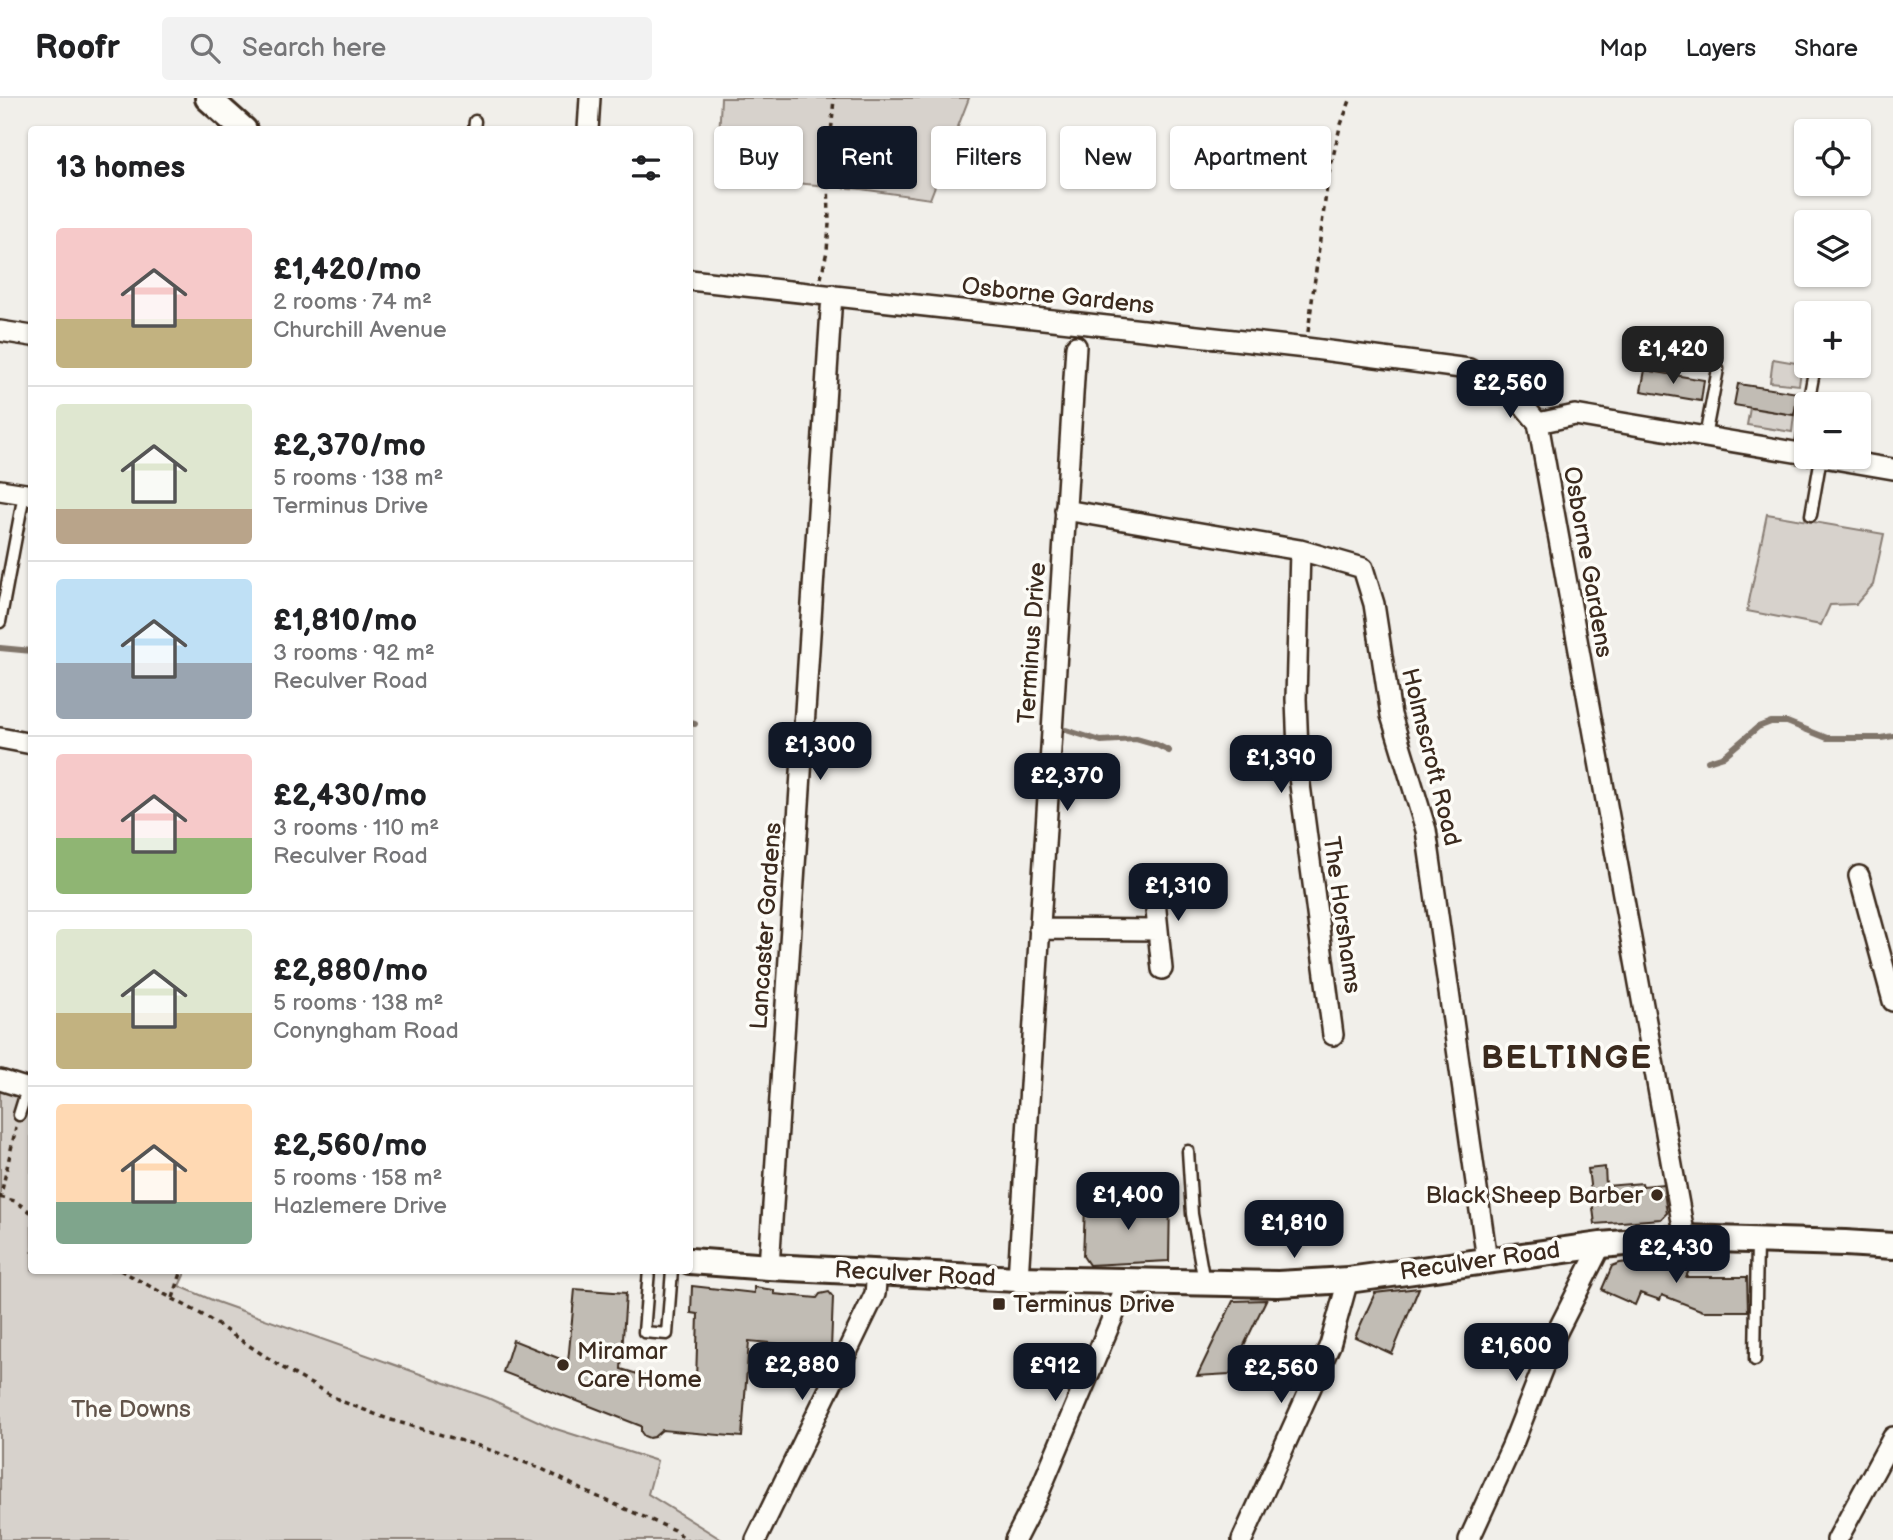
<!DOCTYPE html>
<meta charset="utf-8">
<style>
:root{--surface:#fff;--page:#f2f2f2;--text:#202124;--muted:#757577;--line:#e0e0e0;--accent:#111827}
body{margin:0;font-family:"Balsamiq Sans",sans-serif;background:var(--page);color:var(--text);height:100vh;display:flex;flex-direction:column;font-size:26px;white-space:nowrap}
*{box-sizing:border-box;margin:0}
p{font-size:23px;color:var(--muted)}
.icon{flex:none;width:38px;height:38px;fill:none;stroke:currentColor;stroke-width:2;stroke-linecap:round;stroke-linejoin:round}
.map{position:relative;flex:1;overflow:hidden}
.sheet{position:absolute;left:28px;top:28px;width:665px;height:1148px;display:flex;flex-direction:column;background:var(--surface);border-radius:7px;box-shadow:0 2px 5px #0004}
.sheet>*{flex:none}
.guide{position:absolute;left:714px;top:28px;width:665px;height:63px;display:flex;gap:14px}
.buttons{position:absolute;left:1794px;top:21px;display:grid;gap:14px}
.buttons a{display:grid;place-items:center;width:77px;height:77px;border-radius:7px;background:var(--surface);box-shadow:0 2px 5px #0004;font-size:35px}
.price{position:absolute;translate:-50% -60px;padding:0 16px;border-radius:14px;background:var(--accent);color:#fff;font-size:23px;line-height:46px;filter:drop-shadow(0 2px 4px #0008)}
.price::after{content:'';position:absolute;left:50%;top:42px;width:21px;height:16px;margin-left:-10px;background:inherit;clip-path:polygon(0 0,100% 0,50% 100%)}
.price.current{background:#222;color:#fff}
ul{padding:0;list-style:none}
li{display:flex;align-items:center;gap:21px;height:175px;padding:0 28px}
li+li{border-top:2px solid var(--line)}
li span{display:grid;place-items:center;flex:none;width:196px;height:140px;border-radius:7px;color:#555}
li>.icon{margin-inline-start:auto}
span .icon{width:84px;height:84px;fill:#fffc;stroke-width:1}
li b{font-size:30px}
h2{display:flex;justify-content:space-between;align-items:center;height:84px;padding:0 28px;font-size:30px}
.chip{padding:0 24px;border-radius:7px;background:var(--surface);box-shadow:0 2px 5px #0004;font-size:24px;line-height:63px}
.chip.current{background:var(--accent);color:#fff}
header{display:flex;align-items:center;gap:42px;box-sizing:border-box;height:98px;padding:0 35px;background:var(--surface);border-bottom:2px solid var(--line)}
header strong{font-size:33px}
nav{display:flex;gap:38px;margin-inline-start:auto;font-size:24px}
.search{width:490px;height:63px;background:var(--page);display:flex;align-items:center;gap:18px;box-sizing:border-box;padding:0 24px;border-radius:7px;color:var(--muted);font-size:26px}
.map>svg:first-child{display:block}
.green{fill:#d7d2cc;stroke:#897e75;stroke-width:2}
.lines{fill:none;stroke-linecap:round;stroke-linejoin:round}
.stream{stroke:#80746b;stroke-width:6}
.building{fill:#c1bcb4;stroke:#3b2a1e;stroke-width:2}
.service-casing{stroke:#3b2a1e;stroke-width:15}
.minor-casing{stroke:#3b2a1e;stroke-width:24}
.tertiary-casing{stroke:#3b2a1e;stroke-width:30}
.path{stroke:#3b2a1e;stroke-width:3.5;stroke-dasharray:5 5;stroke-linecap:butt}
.service{stroke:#fdfcf7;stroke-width:10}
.minor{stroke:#fdfcf7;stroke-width:19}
.tertiary{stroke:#fdfcf7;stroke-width:24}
.poi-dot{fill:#3b2a1e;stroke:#fdfcf7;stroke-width:2.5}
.labels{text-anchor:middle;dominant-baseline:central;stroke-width:7;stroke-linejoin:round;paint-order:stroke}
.street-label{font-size:24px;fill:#3b2a1e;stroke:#fdfcf7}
.poi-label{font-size:24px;fill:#3b2a1e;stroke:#fdfcf7;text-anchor:start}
.park-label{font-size:24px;fill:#62544a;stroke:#fdfcf7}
.district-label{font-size:32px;font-weight:bold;letter-spacing:2px;fill:#3b2a1e;stroke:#fdfcf7}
</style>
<header>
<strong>Roofr</strong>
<div class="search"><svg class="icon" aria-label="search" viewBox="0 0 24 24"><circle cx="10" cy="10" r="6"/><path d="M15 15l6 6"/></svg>Search here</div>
<nav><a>Map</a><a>Layers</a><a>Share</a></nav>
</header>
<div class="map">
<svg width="1893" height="1442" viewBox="0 0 1893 1442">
<rect width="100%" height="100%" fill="#f1efea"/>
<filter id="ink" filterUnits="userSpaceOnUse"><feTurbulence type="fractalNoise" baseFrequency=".0143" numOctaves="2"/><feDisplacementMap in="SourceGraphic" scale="14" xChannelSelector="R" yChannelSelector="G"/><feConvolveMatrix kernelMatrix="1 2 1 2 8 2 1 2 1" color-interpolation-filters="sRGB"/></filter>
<g filter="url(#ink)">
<path class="green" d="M721,0H969L930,101L861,91L717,78Z
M1773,261L1802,266L1799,287L1770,284Z
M1750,310L1794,317L1792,334L1747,327Z
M1767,416L1884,436L1873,487L1856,506L1830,507L1821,527L1747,513Z
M0,991L31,999L32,1172L186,1173L179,1188L217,1204L488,1300L553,1330L657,1363L648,1396L722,1442H0Z"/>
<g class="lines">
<path class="stream" d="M0,550L32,553
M690,625L695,626
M1066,632L1101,643L1136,641L1157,647L1169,653
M1708,663L1724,658L1758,629L1771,624H1787L1827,640H1881L1893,638"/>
</g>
<path class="building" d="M1645,272L1704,282L1701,303L1641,293Z
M1738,286L1798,295L1794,317L1734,307Z
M1605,1069L1606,1088L1642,1085L1643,1088L1663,1086L1667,1115L1661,1121L1595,1126L1588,1071Z
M1139,1097L1170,1098L1169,1163L1089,1167L1083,1158L1085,1109L1108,1110V1107L1138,1106Z
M1675,1158L1692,1165L1686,1179H1747L1748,1213H1703L1662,1197L1660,1202L1640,1195L1635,1207L1603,1193L1604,1192L1602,1191L1612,1168L1620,1165Z
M692,1188L754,1195V1189L774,1192V1196L817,1200L820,1196L829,1194L833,1199L831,1251L749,1243L742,1339L662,1332L654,1339L649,1340L644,1338L641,1334V1328L503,1274L513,1242L568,1264L575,1191L626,1195L621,1271L654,1281L696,1283L698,1216L691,1215Z
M1419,1190L1392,1256L1355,1239L1375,1195Z
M1266,1202L1230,1276L1197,1278L1233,1203Z"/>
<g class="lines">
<g class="service-casing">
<path id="service" d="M474,32L475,23
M1808,306L1813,279
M1705,339L1718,271
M1800,355L1806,318
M1811,417L1821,359
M0,524L24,396
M19,1017L27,991
M1188,1053L1192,1116L1204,1184
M649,1172L644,1234L667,1236L672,1172
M1755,1262L1757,1144"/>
</g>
<g class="minor-casing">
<path id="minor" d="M588,32L590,0
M690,182L1306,250L1469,271L1513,295L1538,325L1685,1140
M0,233L32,238
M1538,325L1575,317L1806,356
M1823,359L1893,371
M0,392L32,397
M1065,412L1300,452L1363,470L1374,506L1391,617L1426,732L1487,1162
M1300,452L1296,601L1299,679L1333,937
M0,640L32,646
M1859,778L1893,903
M1153,783L1162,871
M1039,831L1158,832
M0,982L32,992
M769,1169L832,197
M1018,1181L1076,248
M756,1442L875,1196L877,1174
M1015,1442L1038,1397L1128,1183
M1242,1442L1330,1247L1348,1182
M1469,1442L1512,1348L1556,1236L1601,1147
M1837,1442L1893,1339"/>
</g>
<g class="tertiary-casing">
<path id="tertiary" d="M208,0L244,32
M690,1163L769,1169L1018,1181L1278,1186L1348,1182L1601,1147L1685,1140L1845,1145L1893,1148"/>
</g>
<path class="path" d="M821,180L827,153L829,126L828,74L834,0
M1308,234L1328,80L1340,29L1351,0
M0,1099L15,1103L32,1115
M0,1101L16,1029
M120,1172L201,1216L283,1270L341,1303L388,1321L476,1347L540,1370L587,1394L674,1432L687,1442
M173,1200L182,1172"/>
<use href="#service" class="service"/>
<use href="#minor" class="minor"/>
<use href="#tertiary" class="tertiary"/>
</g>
</g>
<g class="poi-dot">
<circle cx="1657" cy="1097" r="7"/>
<rect x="992" y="1199" width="14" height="14" rx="3.5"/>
<circle cx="563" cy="1267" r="7"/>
</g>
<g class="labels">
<g class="street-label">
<text transform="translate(1058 198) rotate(6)">Osborne Gardens</text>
<text transform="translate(1588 464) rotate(80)">Osborne Gardens</text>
<text transform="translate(1032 545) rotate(-86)">Terminus Drive</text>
<text transform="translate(1431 659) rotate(76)">Holmscroft Road</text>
<text transform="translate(1342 817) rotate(82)">The Horshams</text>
<text transform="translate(766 828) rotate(-86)">Lancaster Gardens</text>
<text transform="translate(1480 1163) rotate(-8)">Reculver Road</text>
<text transform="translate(915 1176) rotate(3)">Reculver Road</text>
</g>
<g class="poi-label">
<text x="1643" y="1097" text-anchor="end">Black Sheep Barber</text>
<text x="1013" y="1206">Terminus Drive</text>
<text x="577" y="1253">Miramar<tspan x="577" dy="28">Care Home</tspan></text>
</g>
<g class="park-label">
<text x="131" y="1311">The Downs</text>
</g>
<g class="district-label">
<text x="1567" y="960">BELTINGE</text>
</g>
</g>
</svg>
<div class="buttons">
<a><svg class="icon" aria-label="locate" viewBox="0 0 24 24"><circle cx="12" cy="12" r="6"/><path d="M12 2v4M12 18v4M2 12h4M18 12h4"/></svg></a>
<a><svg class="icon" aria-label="layers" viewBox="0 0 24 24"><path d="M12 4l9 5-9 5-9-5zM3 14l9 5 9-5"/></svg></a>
<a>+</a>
<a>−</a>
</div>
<b class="price current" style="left:1673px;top:288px">£1,420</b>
<b class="price" style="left:1510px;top:322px">£2,560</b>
<b class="price" style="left:820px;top:684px">£1,300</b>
<b class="price" style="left:1281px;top:697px">£1,390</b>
<b class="price" style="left:1067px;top:715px">£2,370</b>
<b class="price" style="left:1178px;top:825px">£1,310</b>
<b class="price" style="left:1128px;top:1134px">£1,400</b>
<b class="price" style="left:1294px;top:1162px">£1,810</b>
<b class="price" style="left:1676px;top:1187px">£2,430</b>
<b class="price" style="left:1516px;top:1285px">£1,600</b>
<b class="price" style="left:802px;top:1304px">£2,880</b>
<b class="price" style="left:1055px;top:1305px">£912</b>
<b class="price" style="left:1281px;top:1307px">£2,560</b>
<div class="guide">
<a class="chip">Buy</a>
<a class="chip current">Rent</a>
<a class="chip">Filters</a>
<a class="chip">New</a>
<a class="chip">Apartment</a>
</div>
<section class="sheet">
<h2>13 homes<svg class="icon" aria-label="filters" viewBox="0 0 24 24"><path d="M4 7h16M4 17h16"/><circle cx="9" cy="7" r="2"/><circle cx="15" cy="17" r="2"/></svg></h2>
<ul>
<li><span style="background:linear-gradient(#f6c9c9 65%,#c2b280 0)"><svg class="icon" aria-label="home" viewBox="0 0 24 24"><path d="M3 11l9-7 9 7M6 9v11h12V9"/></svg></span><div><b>£1,420/mo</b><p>2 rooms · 74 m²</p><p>Churchill Avenue</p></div></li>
<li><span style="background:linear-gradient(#dfe7d0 75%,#b9a48a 0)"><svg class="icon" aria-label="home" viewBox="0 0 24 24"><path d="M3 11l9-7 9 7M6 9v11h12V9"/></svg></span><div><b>£2,370/mo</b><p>5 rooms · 138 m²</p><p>Terminus Drive</p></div></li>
<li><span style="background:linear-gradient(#bfe0f5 60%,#9aa5b1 0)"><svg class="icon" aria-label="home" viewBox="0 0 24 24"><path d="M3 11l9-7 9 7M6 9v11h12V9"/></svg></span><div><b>£1,810/mo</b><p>3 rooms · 92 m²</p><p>Reculver Road</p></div></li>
<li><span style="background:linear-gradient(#f6c9c9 60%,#8fb573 0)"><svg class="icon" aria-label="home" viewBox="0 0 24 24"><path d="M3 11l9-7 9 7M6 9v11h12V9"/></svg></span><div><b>£2,430/mo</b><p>3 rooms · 110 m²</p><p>Reculver Road</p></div></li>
<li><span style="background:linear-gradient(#dfe7d0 60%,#c2b280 0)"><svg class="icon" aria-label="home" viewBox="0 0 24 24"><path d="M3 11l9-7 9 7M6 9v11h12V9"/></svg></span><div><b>£2,880/mo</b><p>5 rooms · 138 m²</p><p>Conyngham Road</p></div></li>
<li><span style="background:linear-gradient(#ffd9b3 70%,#7fa58c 0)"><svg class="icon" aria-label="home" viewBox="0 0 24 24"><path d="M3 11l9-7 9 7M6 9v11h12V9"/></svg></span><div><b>£2,560/mo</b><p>5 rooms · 158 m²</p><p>Hazlemere Drive</p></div></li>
</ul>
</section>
</div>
